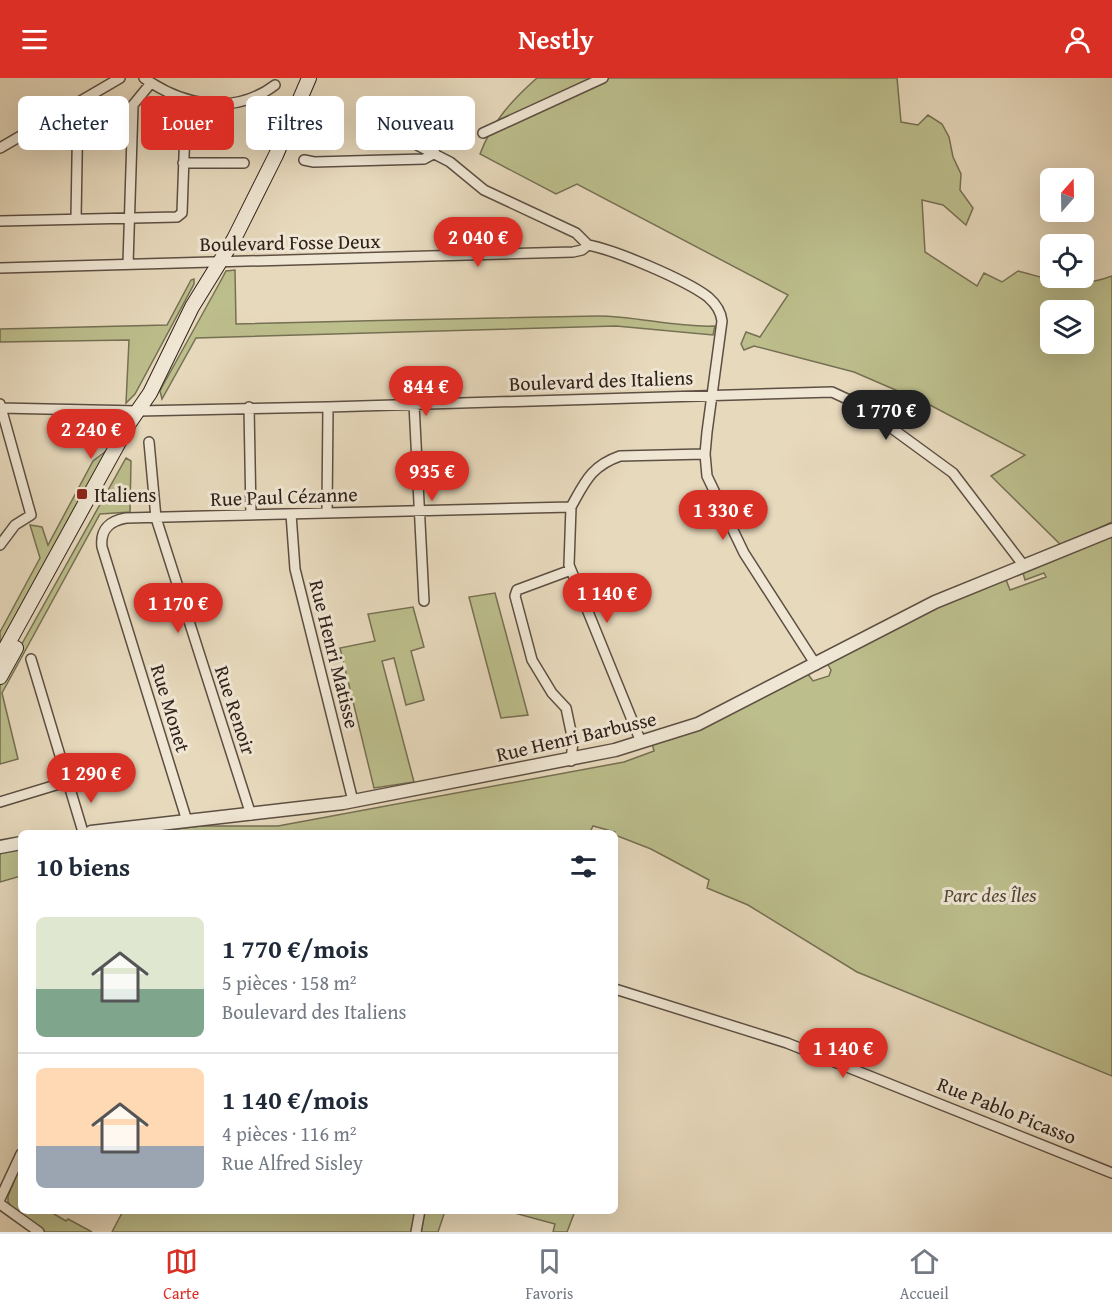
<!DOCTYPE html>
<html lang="fr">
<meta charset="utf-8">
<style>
:root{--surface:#fff;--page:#f2f2f3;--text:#1f2937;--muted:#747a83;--line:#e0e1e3;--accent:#d93025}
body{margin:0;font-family:"Gentium Book Plus",serif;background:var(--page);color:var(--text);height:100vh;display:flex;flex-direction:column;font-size:22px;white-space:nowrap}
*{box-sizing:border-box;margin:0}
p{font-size:20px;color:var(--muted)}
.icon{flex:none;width:33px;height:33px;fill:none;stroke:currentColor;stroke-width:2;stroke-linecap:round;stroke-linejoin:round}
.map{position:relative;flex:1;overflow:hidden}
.side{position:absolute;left:18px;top:752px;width:600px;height:384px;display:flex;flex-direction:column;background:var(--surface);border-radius:9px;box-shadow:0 6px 24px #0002}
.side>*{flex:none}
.top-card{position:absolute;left:18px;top:18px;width:600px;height:54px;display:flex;gap:12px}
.needle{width:39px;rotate:20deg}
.tools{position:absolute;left:1040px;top:90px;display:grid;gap:12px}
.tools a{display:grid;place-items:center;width:54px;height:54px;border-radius:9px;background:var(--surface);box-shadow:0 6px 24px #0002;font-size:30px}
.price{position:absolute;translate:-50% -51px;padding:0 14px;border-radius:21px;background:var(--accent);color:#fff;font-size:20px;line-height:39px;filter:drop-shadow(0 2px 3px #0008)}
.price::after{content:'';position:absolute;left:50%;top:36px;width:18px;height:14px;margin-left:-9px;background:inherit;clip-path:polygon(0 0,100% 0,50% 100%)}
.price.current{background:#222;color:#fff}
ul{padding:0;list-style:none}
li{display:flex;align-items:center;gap:18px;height:150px;padding:0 18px}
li+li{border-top:2px solid var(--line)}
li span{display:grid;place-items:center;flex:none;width:168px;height:120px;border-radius:9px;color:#555}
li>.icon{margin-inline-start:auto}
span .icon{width:72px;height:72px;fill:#fffc;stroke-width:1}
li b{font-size:26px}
h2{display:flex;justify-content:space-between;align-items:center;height:72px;padding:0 18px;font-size:26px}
.chip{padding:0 21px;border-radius:9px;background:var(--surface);box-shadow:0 6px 24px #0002;font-size:21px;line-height:54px}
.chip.current{background:var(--accent);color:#fff}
header{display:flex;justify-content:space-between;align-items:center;height:78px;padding:0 18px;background:var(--accent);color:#fff;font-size:27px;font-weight:800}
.tabs{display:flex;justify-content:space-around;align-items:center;height:84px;border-top:2px solid var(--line);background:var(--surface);font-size:16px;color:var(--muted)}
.tabs a{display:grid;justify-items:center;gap:3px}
.tabs .current{color:var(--accent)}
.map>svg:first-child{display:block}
.green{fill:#bcbe8c;stroke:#767054;stroke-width:1.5;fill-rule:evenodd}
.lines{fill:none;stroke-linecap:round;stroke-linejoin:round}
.minor-casing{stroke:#5d4f43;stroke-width:12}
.tertiary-casing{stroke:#5d4f43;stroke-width:15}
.secondary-casing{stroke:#2f211b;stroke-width:16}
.minor{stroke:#efe6d3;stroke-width:9}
.tertiary{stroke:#efe6d3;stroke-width:12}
.secondary{stroke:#efe6d3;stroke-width:14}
.poi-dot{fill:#8f2418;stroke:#efe6d3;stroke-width:2}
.labels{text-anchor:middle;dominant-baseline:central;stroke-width:6;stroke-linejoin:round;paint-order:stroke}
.street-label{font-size:20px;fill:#2f211b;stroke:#efe6d3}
.poi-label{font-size:20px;fill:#2f211b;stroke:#efe6d3;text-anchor:start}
.park-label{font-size:20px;font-style:italic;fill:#524837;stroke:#efe6d3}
</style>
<header><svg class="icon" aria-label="menu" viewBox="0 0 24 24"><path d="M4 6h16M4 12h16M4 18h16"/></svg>Nestly<svg class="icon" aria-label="person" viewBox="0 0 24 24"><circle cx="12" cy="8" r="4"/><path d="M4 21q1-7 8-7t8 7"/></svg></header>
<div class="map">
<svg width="1112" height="1154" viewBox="0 0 1112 1154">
<rect width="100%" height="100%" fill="#e7d9bc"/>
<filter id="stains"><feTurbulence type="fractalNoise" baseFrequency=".00333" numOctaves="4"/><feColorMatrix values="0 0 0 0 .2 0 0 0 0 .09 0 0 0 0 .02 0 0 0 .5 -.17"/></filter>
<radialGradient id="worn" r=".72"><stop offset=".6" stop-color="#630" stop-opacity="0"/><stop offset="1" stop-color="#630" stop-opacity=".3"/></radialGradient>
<path class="green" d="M537,0H897L901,44L918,47L928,37L942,46L949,59L953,79L961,96L960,112L973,130L966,147L943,127L922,122L925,174L977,208L984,195L1002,204L1018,193C1053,202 1076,212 1112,198V444L1062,468L991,398L1025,377L928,326L854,294L754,268L744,272L741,266L746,254L760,259L788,217L577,106L556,116L480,76C492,44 512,22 537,0ZM1050,232H1083V266H1050Z
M235,192L236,246C358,243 475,240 598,238C637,238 676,250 715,248L713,257L616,248L196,260L162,321L160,313L162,309L219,206L226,193Z
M194,201V206L135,316L126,325L129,262L0,264V251L167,247L191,202Z
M110,370L0,570V554L40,480L30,447L42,449L48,467L93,383Z
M126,380L131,383L130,434L100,436L2,615L18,681L0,686V605Z
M1106,459L1112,460V998L857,894L748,827L707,810L709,802L651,771L615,757V754L593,748L590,754H172L175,751L199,748H278L624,684L654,673L652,665L807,595L813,603L829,598L831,592L827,585L930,531L1005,499L1010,512L1046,499L1044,495L1025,502L1023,495Z
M495,515L528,637L501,640L469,519Z
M413,529L424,569L411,573L424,622L406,627L394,580L382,583L414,704L374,710L340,570L375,563L368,536Z
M21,770V798L0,804V773Z
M21,1086V1132L49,1133L66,1143L68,1141L92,1154H45L14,1132L8,1124V1118Z
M363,1132L416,1133L411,1154H112L123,1133Z
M425,1133H445L438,1154H421Z
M507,1133H575L567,1154H553L555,1146Z"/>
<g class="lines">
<g class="minor-casing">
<path id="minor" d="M144,0C184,28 234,38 275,7
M376,46L450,84L484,112L576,155L588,167
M483,55L603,0
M0,70L120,0
M304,82L314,84L424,81L435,75
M183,85H244
M76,141L78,24
M0,143L177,139L182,135L186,22
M128,186L133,27L151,5
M0,190L573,174L582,172L588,167C615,172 686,202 708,219C716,226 721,233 722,243L707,354L705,376L707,398L744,475L816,587
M0,326L31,437L15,447L0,467
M414,326L424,523
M249,329L251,437
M0,330L138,333L328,329L832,314L860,327L953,395L1024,488
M149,364L156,440L251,737
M571,429L569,487L641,664
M327,435L328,329
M291,436L295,491L353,723
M31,581L83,754
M571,683L573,663L566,630L552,615L532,582L515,518L517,512L571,492
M0,724L69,703
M187,743L102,469C100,452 109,443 126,440L571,429C585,404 591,388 620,378L705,376
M615,911L787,965L1112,1095
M0,1121L21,1076
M0,1126L39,1154
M416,1154L420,1132"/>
</g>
<g class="tertiary-casing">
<path id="tertiary" d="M91,754L343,725L615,672L698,646L935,524L1112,452
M0,769L21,765"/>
</g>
<g class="secondary-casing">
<path id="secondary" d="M0,580L130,344L150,315L192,229L234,161L276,77L309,0
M0,599L16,570"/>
</g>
<use href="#minor" class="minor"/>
<use href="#tertiary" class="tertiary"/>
<use href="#secondary" class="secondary"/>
</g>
<rect class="poi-dot" x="76" y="410" width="12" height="12" rx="3"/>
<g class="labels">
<g class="street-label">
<text transform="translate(290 164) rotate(-1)">Boulevard Fosse Deux</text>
<text transform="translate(601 302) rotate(-2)">Boulevard des Italiens</text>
<text transform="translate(284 418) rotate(-2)">Rue Paul Cézanne</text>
<text transform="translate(335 576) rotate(76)">Rue Henri Matisse</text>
<text transform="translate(171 630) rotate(73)">Rue Monet</text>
<text transform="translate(236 632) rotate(72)">Rue Renoir</text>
<text transform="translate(576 658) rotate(-13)">Rue Henri Barbusse</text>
<text transform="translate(1007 1032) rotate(22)">Rue Pablo Picasso</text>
</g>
<g class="poi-label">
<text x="94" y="416">Italiens</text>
</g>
<g class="park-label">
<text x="990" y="816">Parc des Îles</text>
</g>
</g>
<rect width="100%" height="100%" filter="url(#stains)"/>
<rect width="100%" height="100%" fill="url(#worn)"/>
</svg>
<div class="tools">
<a><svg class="needle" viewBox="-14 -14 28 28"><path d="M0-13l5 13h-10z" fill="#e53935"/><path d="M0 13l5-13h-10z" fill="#747a83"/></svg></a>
<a><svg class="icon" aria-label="locate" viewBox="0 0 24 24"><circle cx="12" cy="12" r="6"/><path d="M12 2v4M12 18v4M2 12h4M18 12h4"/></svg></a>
<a><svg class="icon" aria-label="layers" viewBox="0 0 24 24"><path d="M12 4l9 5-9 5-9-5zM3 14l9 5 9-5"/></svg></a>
</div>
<b class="price" style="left:478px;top:190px">2 040 €</b>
<b class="price" style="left:426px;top:339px">844 €</b>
<b class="price current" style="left:886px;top:363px">1 770 €</b>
<b class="price" style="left:91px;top:382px">2 240 €</b>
<b class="price" style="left:432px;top:424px">935 €</b>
<b class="price" style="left:723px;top:463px">1 330 €</b>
<b class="price" style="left:607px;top:546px">1 140 €</b>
<b class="price" style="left:178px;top:556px">1 170 €</b>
<b class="price" style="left:91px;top:726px">1 290 €</b>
<b class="price" style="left:843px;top:1001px">1 140 €</b>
<div class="top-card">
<a class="chip">Acheter</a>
<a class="chip current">Louer</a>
<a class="chip">Filtres</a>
<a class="chip">Nouveau</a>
</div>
<section class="side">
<h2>10 biens<svg class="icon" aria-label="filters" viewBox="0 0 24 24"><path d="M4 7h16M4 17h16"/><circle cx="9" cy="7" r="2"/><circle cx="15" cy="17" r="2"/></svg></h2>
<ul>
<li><span style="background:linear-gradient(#dfe7d0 60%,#7fa58c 0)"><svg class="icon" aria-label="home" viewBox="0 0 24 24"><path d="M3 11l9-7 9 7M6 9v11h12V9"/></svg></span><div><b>1 770 €/mois</b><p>5 pièces · 158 m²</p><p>Boulevard des Italiens</p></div></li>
<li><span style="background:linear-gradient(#ffd9b3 65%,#9aa5b1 0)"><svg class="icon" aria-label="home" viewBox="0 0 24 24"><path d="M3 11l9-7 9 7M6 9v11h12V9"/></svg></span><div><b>1 140 €/mois</b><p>4 pièces · 116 m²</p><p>Rue Alfred Sisley</p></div></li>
</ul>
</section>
</div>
<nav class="tabs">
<a class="current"><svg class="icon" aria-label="map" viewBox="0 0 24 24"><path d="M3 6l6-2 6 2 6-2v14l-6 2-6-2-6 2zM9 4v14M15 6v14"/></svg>Carte</a>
<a><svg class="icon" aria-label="saved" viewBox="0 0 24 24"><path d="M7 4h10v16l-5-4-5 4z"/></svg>Favoris</a>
<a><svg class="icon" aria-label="home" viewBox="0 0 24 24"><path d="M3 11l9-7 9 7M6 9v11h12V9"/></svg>Accueil</a>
</nav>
